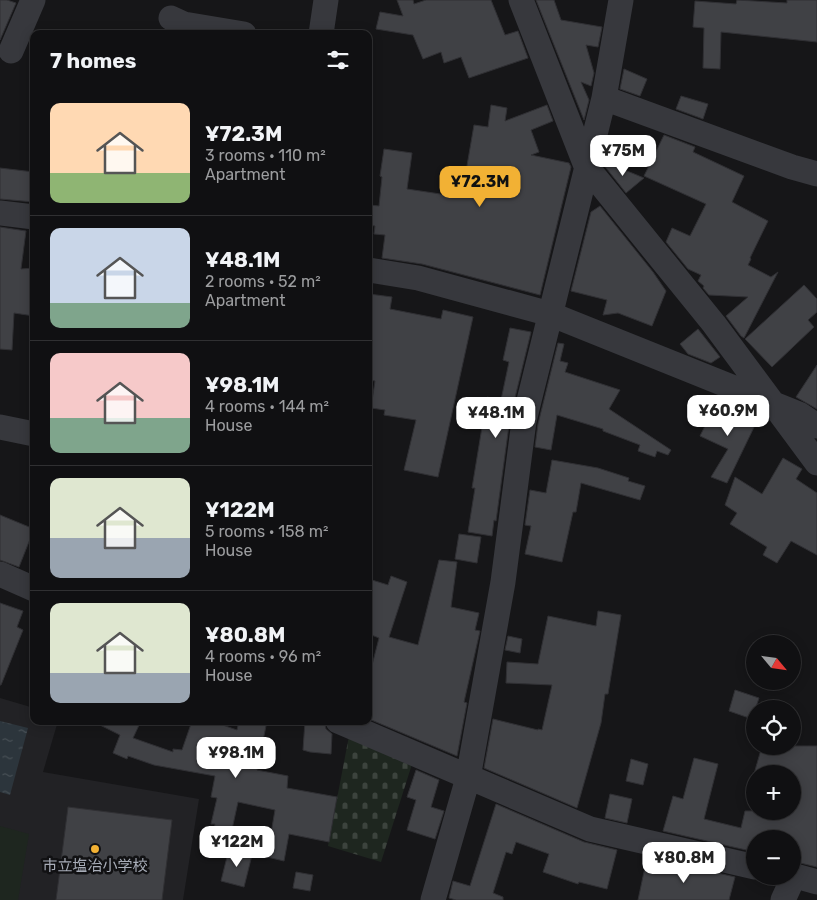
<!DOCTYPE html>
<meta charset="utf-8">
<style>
:root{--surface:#101012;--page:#19191b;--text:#f1f3f6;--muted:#9c9d9f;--line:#303032;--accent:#f2b134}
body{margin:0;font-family:Rubik,"Noto Sans JP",sans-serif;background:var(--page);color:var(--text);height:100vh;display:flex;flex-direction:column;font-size:19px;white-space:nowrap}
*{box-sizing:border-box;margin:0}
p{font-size:16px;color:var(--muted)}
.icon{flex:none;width:28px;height:28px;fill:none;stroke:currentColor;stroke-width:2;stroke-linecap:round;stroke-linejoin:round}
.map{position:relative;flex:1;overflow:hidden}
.drawer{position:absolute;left:30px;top:30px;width:342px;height:695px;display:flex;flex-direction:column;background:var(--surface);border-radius:10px;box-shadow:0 2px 12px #0003,0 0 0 1px var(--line)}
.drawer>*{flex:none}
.needle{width:32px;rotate:119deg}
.fabs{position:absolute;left:746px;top:635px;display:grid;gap:10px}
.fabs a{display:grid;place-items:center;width:55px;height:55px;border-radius:50%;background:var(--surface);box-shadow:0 2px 12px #0003,0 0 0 1px var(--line);font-size:25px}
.price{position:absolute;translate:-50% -42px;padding:0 11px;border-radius:10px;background:#fff;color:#222;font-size:16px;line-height:32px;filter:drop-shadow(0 1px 2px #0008)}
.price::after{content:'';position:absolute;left:50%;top:30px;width:15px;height:11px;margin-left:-8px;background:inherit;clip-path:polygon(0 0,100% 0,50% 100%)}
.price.on{background:var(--accent);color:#111}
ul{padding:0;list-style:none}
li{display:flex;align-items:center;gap:15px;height:125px;padding:0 20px}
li+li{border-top:1px solid var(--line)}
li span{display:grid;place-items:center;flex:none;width:140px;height:100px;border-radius:10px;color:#555}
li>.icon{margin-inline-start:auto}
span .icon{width:60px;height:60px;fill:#fffc;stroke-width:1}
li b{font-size:21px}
h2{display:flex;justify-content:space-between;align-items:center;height:60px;padding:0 20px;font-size:21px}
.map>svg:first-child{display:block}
.built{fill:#222225}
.green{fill:#1e261f}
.cemetery{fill:url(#cemetery-stones)}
.water{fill:url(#water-ripples)}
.building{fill:#404145;stroke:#303034}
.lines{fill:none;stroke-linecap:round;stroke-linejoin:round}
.minor{stroke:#37383d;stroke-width:25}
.poi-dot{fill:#f2b134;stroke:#111113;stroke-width:2}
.labels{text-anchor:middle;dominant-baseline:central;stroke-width:5;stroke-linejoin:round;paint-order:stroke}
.poi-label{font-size:15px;fill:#a8adb8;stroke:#111113}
</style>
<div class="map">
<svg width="817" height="900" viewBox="0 0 817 900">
<defs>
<pattern id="cemetery-stones" width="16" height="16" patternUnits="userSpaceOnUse" patternTransform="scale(1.25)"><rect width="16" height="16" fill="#1e261f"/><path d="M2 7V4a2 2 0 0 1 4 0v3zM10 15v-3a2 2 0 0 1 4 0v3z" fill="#3c433d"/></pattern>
<pattern id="water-ripples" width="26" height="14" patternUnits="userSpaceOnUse" patternTransform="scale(1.25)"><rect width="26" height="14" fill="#2c353c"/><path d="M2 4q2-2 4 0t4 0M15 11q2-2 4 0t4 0" fill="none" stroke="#485056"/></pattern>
</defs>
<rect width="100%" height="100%" fill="#161618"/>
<path class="built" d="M0,698L34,708V721H58L43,772L199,799L183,900H0Z"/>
<path class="green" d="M0,826L29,834L18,900H0Z"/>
<path class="cemetery" d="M349,736L412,764L381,862L328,846Z"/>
<path class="water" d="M0,721L28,728L10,795L0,792Z"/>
<path class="building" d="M0,0H7L16,3L0,40Z
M397,0H413L414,4L426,0H491L505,35L518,31L528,58L469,78L461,57L444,63L441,52L423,59L413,35L376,29L380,12L403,16Z
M536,0H554L561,20L602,27L598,47L586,45L594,73L591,86L581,82L589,100L584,120Z
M737,0L787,3V0H817V42L721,32L720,69L703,68L704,28L693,27L695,1L736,4Z
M624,69L647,79L640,96L620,89Z
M681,96L708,104L703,119L676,109Z
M491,105L507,108L505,121L547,105L553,121L531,130L539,152L531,155L569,163L571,167L540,295L422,264L382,258L385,235L374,234L375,226L369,225V205L379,206L382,177L380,176L384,149L412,153L407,189L447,195L449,186L463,189L474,125L488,127Z
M664,135L695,147L693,152L744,176L732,202L768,221L750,258L751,259L748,265L771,277L778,272L744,338L741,336L726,316L748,297L709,295L703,288L704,286L698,281L701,275L688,269L666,242L672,228L690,236L706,204L644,176Z
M603,161L644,178L626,193L603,164Z
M0,168L34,172V202L0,199Z
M600,206L653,272L666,291L652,326L618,313L603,315L607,300L571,291L591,212Z
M0,227L26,231L21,269L34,268V316L14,313L12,350L0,349Z
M804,285L817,299V312L808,320L814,327L772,367L745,339Z
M369,294L392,297L390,309L441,319L443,310L473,317L438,477L404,470L416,420L384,415L385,410L371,408L375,381L369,380Z
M510,328L531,332L510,418L496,521L494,520L492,536L468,532L475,488H472L487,397L501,400L509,362L503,360Z
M698,329L720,357L711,363L688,354L680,344Z
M558,343L564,344L560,361L568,363L565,372L620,390L609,409L671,450L668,455L657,451L655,457L638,451L640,445L603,431V429L557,415L551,450L535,447L538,424Z
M817,365V409L796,397Z
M717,402L757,421L727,483L711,477L728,449L700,436Z
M783,458L802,469L796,479L817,493V555L791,541L777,563L763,555L767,547L730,524L737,513L725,505L735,477L762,494Z
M552,460L598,468L629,478L628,481L645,486L640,500L581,483L576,512H573L562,562L525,554L531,526L525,525L530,490L546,493Z
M0,515L34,529L19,567L0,560Z
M459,534L481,537L477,563L455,559Z
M439,560L457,562L451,607L479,613L475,630L480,631L464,702L467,703L457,756L369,719V677L379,638L369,634V589L372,580L388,585L391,576L407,582L389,637L418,645Z
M0,603L23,611L17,627L23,630L1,685H0Z
M598,611L621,615L608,694H605L601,723L577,808L484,768L493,719L538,730V729L542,730L552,685L506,683L507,662L538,664L548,616L596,626Z
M508,636L522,639L520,653L505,650Z
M735,690L759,698L752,719L729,711Z
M92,721H141L133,738L173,752V749L182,750L192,721H211L237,730L239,721H267L257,770L288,776L287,788L337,797L329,842L289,834L284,861L267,857L275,810L238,802L229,843L212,840L215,824H211L217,798L211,797L215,776L154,765L128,756L127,759L113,753L120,735Z
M305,721H324L326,729L332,734L331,754L310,752L303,750Z
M762,746H817V867L792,861V839H755V852L663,831L673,796L683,799L694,758L718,764L704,819L741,828L745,811H792V774H754Z
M631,759L648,764L643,785L626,781Z
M416,770L439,780L431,807L444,811L435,839L407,830L416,800L407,797Z
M610,794L632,799L627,823L605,818Z
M496,804L584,842L617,850L607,889L579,882L578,884L543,872L549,854L516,842L512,854L506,852L493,893L503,897V900H456L449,898L453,881L470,886Z
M68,807L172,820L162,900H56Z
M229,849L252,855L244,887L221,881Z
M656,859L735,877L729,900H638L645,867L653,869Z
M296,872L313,875L310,891L293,888Z"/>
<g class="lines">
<path class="minor" d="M521,0L586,166L714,324L817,463
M171,18L184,24L244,34
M321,34L326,0
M11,51L33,0
M604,98L792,167L817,174
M0,213L34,217
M369,270L418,278L550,314L799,414L817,426
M0,427L34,434
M0,574L34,589
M338,721L590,829L755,867
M792,875L817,882
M433,900L468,778L503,582L524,421L604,98L621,0
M783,900L794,876"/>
</g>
<circle class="poi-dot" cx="95" cy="849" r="5"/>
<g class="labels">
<g class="poi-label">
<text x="95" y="866">市立塩冶小学校</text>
</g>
</g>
</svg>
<div class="fabs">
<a><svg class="needle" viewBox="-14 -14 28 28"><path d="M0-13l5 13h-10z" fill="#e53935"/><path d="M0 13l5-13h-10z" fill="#9c9d9f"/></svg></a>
<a><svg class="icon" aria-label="locate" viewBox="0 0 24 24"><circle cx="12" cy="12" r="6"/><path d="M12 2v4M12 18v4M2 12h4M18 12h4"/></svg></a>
<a>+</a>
<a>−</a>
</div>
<b class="price" style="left:623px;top:177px">¥75M</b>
<b class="price on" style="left:480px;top:208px">¥72.3M</b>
<b class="price" style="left:728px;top:437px">¥60.9M</b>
<b class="price" style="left:496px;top:439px">¥48.1M</b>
<b class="price" style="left:236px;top:779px">¥98.1M</b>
<b class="price" style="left:237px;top:868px">¥122M</b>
<b class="price" style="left:684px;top:884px">¥80.8M</b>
<section class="drawer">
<h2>7 homes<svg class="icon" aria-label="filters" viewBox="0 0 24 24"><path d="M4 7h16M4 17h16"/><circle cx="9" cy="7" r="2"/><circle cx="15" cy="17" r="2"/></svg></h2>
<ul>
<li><span style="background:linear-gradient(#ffd9b3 70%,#8fb573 0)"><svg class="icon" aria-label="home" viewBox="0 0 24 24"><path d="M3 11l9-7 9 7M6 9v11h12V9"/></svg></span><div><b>¥72.3M</b><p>3 rooms · 110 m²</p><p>Apartment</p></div></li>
<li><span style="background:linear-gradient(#c9d6e8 75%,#7fa58c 0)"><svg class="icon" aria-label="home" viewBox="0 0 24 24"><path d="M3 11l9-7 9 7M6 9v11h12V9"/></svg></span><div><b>¥48.1M</b><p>2 rooms · 52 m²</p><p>Apartment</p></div></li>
<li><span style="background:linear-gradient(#f6c9c9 65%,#7fa58c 0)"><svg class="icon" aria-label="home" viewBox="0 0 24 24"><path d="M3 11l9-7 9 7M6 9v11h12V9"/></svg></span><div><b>¥98.1M</b><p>4 rooms · 144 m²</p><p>House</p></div></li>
<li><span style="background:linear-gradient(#dfe7d0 60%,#9aa5b1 0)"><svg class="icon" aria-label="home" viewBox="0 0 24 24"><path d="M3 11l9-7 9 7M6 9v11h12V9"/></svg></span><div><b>¥122M</b><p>5 rooms · 158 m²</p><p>House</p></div></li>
<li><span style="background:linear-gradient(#dfe7d0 70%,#9aa5b1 0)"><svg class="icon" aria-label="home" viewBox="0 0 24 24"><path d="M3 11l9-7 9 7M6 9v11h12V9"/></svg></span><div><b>¥80.8M</b><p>4 rooms · 96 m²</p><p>House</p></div></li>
</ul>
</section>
</div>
